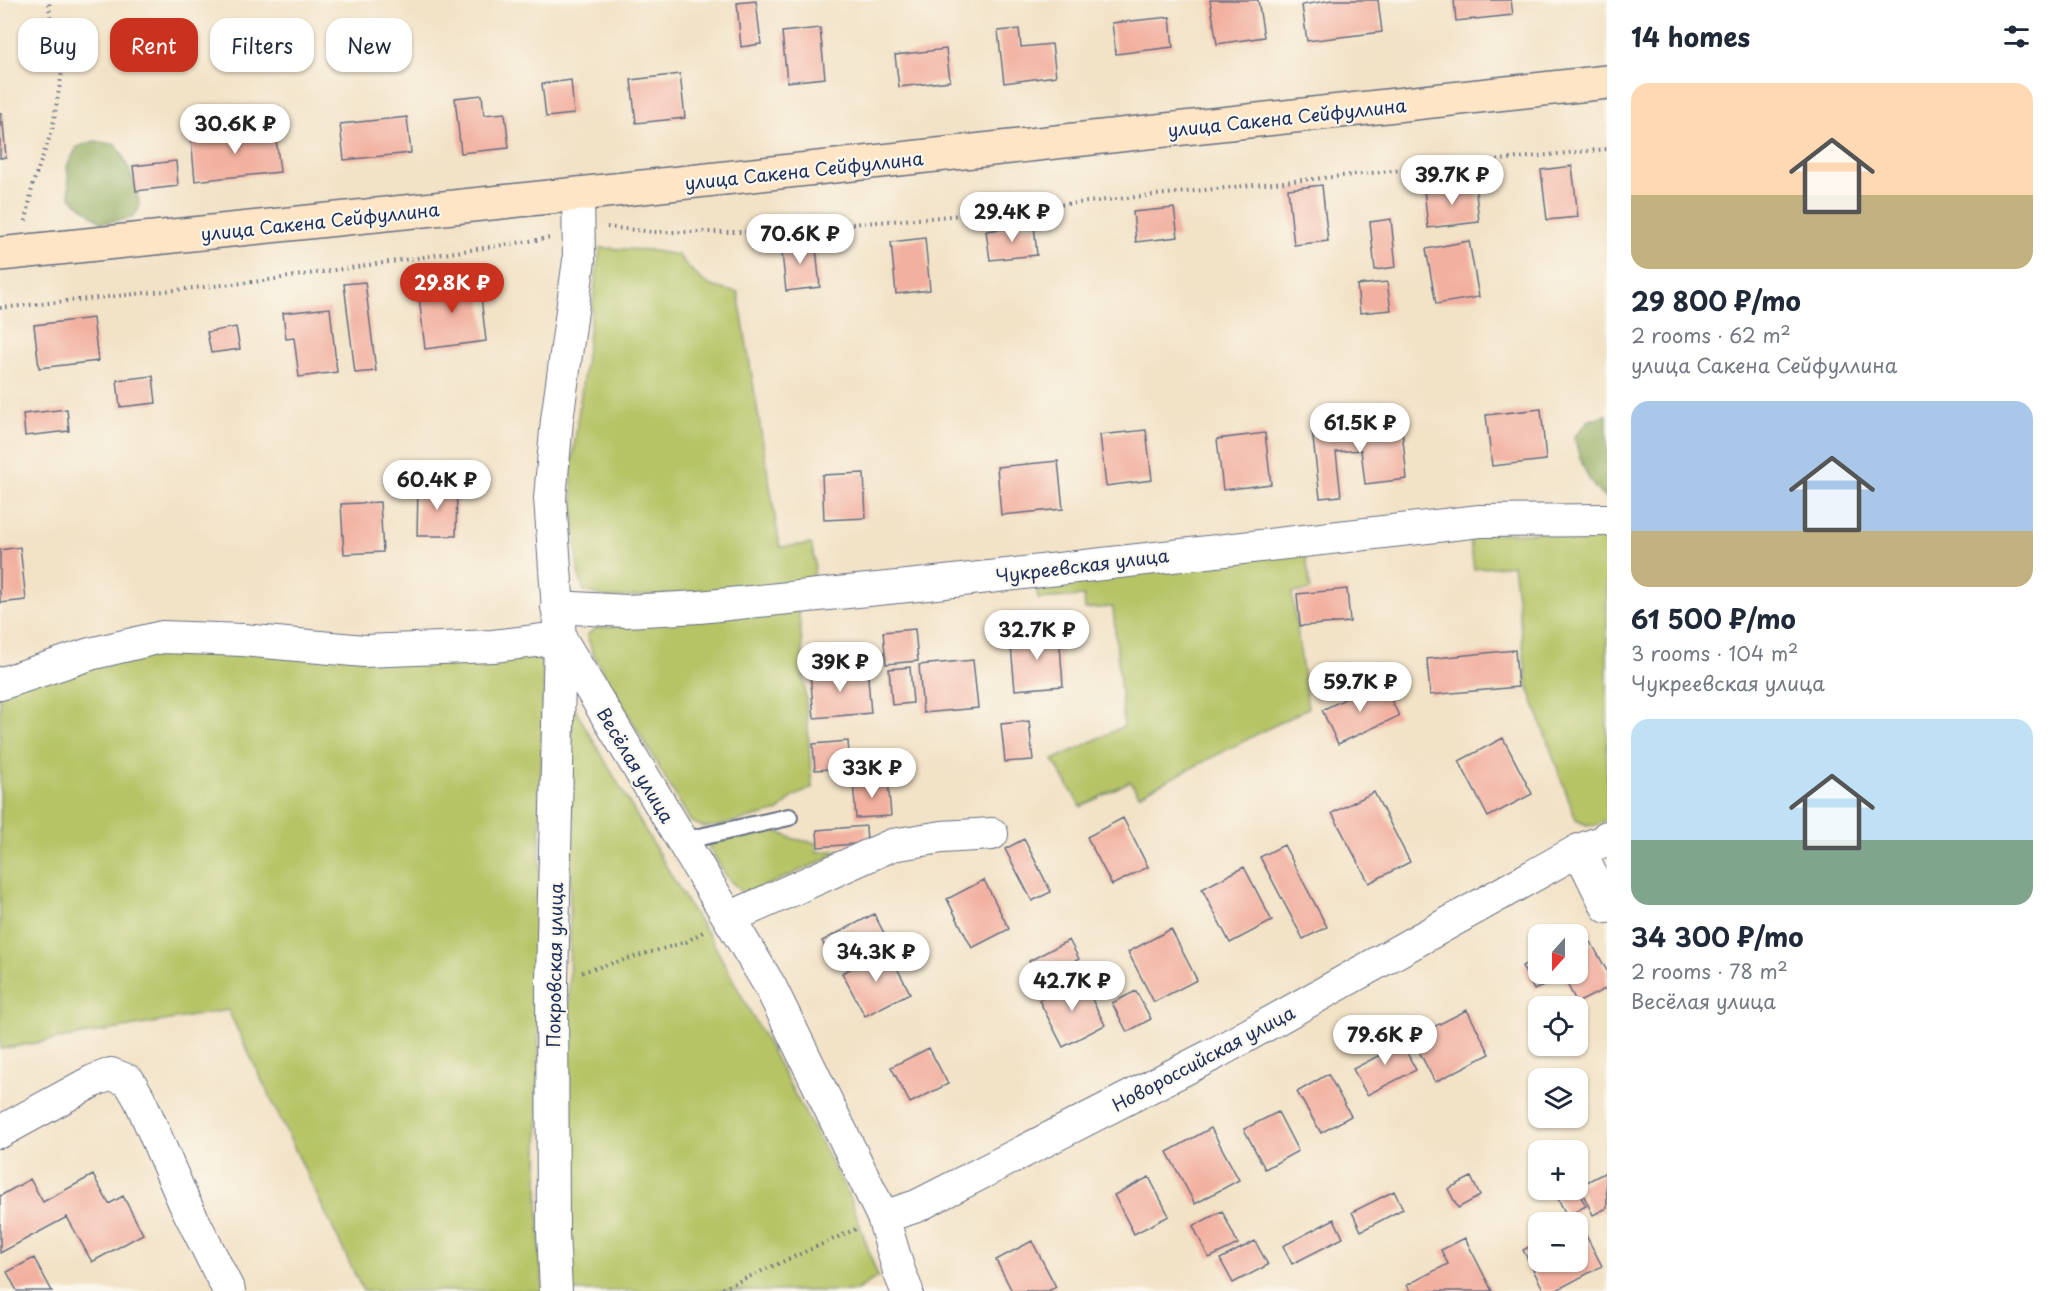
<!DOCTYPE html>
<meta charset="utf-8">
<style>
:root{--surface:#fff;--page:#f6f6f7;--text:#1f2937;--muted:#747a83;--accent:#c8321e}
body{margin:0;font-family:"Playpen Sans",sans-serif;background:var(--page);color:var(--text);height:100vh;display:flex;flex-direction:column;font-size:22px;white-space:nowrap}
*{box-sizing:border-box;margin:0}
p{font-size:20px;color:var(--muted)}
.icon{flex:none;width:33px;height:33px;fill:none;stroke:currentColor;stroke-width:2;stroke-linecap:round;stroke-linejoin:round}
.map{position:relative;flex:1;overflow:hidden}
.side{display:flex;flex-direction:column;background:var(--surface);width:450px}
.side>*{flex:none}
.top-card{position:absolute;left:18px;top:18px;width:570px;height:54px;display:flex;gap:12px}
.needle{width:39px;rotate:201deg}
.controls{position:absolute;left:1528px;top:924px;display:grid;gap:12px}
.controls a{display:grid;place-items:center;width:60px;height:60px;border-radius:12px;background:var(--surface);box-shadow:0 2px 4px #0004;font-size:30px}
.price{position:absolute;translate:-50% -51px;padding:0 14px;border-radius:21px;background:#fff;color:#222;font-size:20px;line-height:39px;filter:drop-shadow(0 2px 3px #0008)}
.price::after{content:'';position:absolute;left:50%;top:36px;width:18px;height:14px;margin-left:-9px;background:inherit;clip-path:polygon(0 0,100% 0,50% 100%)}
.price.current{background:var(--accent);color:#fff}
ul{padding:0;list-style:none}
li{display:grid;align-content:center;gap:12px;height:318px;padding:0 24px}
li span{display:grid;place-items:center;height:186px;border-radius:18px;color:#555}
li>.icon{margin-inline-start:auto}
span .icon{width:108px;height:108px;fill:#fffc;stroke-width:1}
li b{font-size:26px}
h2{display:flex;justify-content:space-between;align-items:center;height:72px;padding:0 24px;font-size:26px}
.chip{padding:0 21px;border-radius:18px;background:var(--surface);box-shadow:0 2px 4px #0004;font-size:21px;line-height:54px}
.chip.current{background:var(--accent);color:#fff}
main{display:flex;flex:1;min-height:0}
.map>svg:first-child{display:block}
.green{fill:#b6c466;stroke:#687a62;stroke-width:1.5}
.forest{fill:#90aa5b;stroke:#566c5c;stroke-width:1.5}
.building{fill:#f2b1a0}
.lines{fill:none;stroke-linecap:round;stroke-linejoin:round}
.service-casing{stroke:#666e82;stroke-width:20}
.minor-casing{stroke:#666e82;stroke-width:34}
.secondary-casing{stroke:#666e82;stroke-width:36}
.path{stroke:#666e82;stroke-width:4;stroke-dasharray:1.5 4.5;stroke-linecap:butt}
.service{stroke:#fff;stroke-width:16}
.minor{stroke:#fff;stroke-width:32}
.secondary{stroke:#fde5c5;stroke-width:33}
.labels{text-anchor:middle;dominant-baseline:central;stroke-width:4.5;stroke-linejoin:round;paint-order:stroke}
.street-label{font-size:18px;fill:#1b2f5e;stroke:#fbf7ec}
</style>
<main>
<div class="map">
<svg width="1607" height="1291" viewBox="0 0 1607 1291">
<rect width="100%" height="100%" fill="#fbf7ec"/>
<filter id="ink" filterUnits="userSpaceOnUse"><feTurbulence type="fractalNoise" baseFrequency=".0167" numOctaves="2"/><feDisplacementMap in="SourceGraphic" scale="12" xChannelSelector="R" yChannelSelector="G"/><feConvolveMatrix kernelMatrix="1 2 1 2 8 2 1 2 1" color-interpolation-filters="sRGB"/></filter>
<filter id="wash" filterUnits="userSpaceOnUse"><feTurbulence type="fractalNoise" baseFrequency=".008" numOctaves="4" result="noise"/><feDisplacementMap in="SourceGraphic" scale="24" xChannelSelector="R" yChannelSelector="G"/><feGaussianBlur stdDeviation="1.35" result="paint"/><feColorMatrix in="noise" values="0 0 0 0 0 0 0 0 0 0 0 0 0 0 0 0 0 1.4 0 .05"/><feComposite in="paint" operator="in"/></filter>
<g filter="url(#wash)">
<rect width="100%" height="100%" fill="#f2e2c6"/>
<path class="green" d="M600,248L648,250L678,255C699,280 705,288 738,292L780,547L811,544C815,559 817,571 810,585L609,598L584,591L578,572L571,471Z
M1607,531V819C1595,828 1589,827 1576,820L1528,687L1513,565L1474,569L1469,534Z
M1305,552L1311,590L1292,593L1308,708L1139,795L1130,781L1081,807L1053,760L1124,726L1113,607L1085,609L1084,596L1038,599L1036,581Z
M798,609L801,633L812,788L793,797L779,811L717,826L703,827L691,822L593,654L587,635L597,628Z
M192,648L521,651L541,659L544,680L540,813L538,1202L543,1291H363L228,1010L0,1049V676Z
M572,704L689,906L711,939L850,1197L878,1277L855,1291H572C567,1095 570,900 572,704Z
M773,830L794,839L816,843L817,852L841,850L820,862L744,895L727,877L707,844Z"/>
<path class="forest" d="M95,141L116,145C124,156 143,197 138,210C137,213 134,215 132,218L102,223L70,197L67,166L77,147Z
M1607,414V499C1587,487 1580,458 1574,437L1588,421Z"/>
<g id="blocks">
<path class="building" d="M1210,0H1258L1264,37L1217,44Z
M1332,0H1378L1382,32L1307,41L1302,5Z
M1454,0H1511L1513,15L1456,21Z
M756,1L761,44L741,47L737,3Z
M1170,17L1173,47L1116,54L1112,23Z
M820,28L825,78L787,82L782,32Z
M1019,29L1021,47L1052,44L1056,76L1004,83L998,31Z
M946,49L950,81L899,87L895,55Z
M680,74L685,118L636,123L631,80Z
M571,80L574,114L546,117L542,84Z
M482,95L484,115L505,113L509,148L461,153L455,98Z
M0,113H2L6,157L0,158Z
M407,117L411,153L344,160L340,124Z
M275,129L280,172L195,181L191,138Z
M176,161L178,186L136,191L133,166Z
M1572,166L1578,217L1547,220L1541,170Z
M1475,183L1479,222L1428,228L1424,189Z
M1322,185L1328,241L1294,245L1288,189Z
M1174,208L1178,237L1136,242L1133,212Z
M1391,219L1396,267L1375,270L1370,222Z
M1034,225L1037,255L990,260L986,231Z
M925,238L930,290L896,294L891,242Z
M815,239L820,287L786,291L781,243Z
M1469,241L1479,297L1436,304L1426,249Z
M479,279L486,341L425,349L418,287Z
M365,282L376,371L355,373L344,284Z
M1387,282L1391,310L1360,313L1357,285Z
M330,308L337,372L299,377L294,338L286,339L283,313Z
M93,318L98,361L39,368L34,325Z
M236,327L240,349L211,353L207,332Z
M153,376L156,403L120,407L117,380Z
M67,409L69,431L25,436L23,414Z
M1541,409L1546,460L1492,466L1486,415Z
M1401,420L1407,479L1365,484L1361,450L1336,452L1341,496L1320,498L1312,430Z
M1146,430L1152,480L1106,486L1100,435Z
M1265,433L1271,484L1223,490L1217,439Z
M1058,461L1063,509L1001,515L997,467Z
M864,473L866,518L824,520L822,475Z
M418,485L457,486L456,536H417Z
M380,502L383,552L344,554L341,504Z
M20,547L26,600L0,603V550Z
M1347,589L1350,622L1300,626L1297,594Z
M915,629L918,661L886,664L883,632Z
M1059,632L1063,686L1015,690L1010,636Z
M1515,650L1518,687L1430,695L1427,659Z
M973,660L978,708L923,713L919,665Z
M867,667L871,713L814,718L810,672Z
M910,667L913,703L892,705L889,669Z
M1382,681L1399,716L1338,744L1322,710Z
M1029,721L1033,760L1005,762L1001,724Z
M1503,738L1532,794L1488,817L1459,761Z
M848,741L850,768L815,770L813,744Z
M888,780L891,816L856,818L853,783Z
M1374,792L1410,862L1369,883L1332,813Z
M1123,818L1148,867L1112,885L1087,837Z
M866,826L867,843L818,847L817,830Z
M1024,839L1051,892L1032,901L1005,849Z
M1284,845L1327,927L1303,939L1260,857Z
M1244,867L1272,921L1230,943L1202,889Z
M984,880L1009,929L972,948L947,899Z
M874,914L885,935L833,962L822,941Z
M1171,929L1197,980L1154,1002L1128,952Z
M1069,940L1079,959L1039,979L1029,961Z
M1591,942L1607,971V988L1577,1003L1562,974H1578V949Z
M887,949L910,993L865,1016L842,973Z
M1539,957V974H1551L1554,980L1534,990L1522,966Z
M1081,978L1105,1025L1063,1047L1039,1000Z
M1136,991L1151,1019L1127,1032L1112,1003Z
M1467,1010L1490,1054L1435,1082L1412,1038Z
M1396,1032L1416,1070L1367,1095L1353,1069L1384,1053L1378,1041Z
M929,1048L948,1084L910,1103L891,1067Z
M1328,1074L1351,1116L1321,1133L1297,1092Z
M1278,1112L1298,1151L1265,1169L1244,1129Z
M1211,1128L1239,1180L1195,1204L1167,1152Z
M1606,1172L1607,1208L1593,1215L1579,1186Z
M93,1175L109,1204L123,1196L143,1234L92,1262L67,1217L0,1253V1196L30,1179L43,1202Z
M1149,1177L1169,1216L1134,1234L1114,1195Z
M1471,1177L1480,1196L1458,1208L1448,1189Z
M1567,1190H1577L1586,1206L1567,1216L1556,1195Z
M1394,1191L1403,1209L1361,1231L1352,1212Z
M1222,1211L1238,1244L1209,1258L1193,1226Z
M1334,1219L1343,1238L1292,1264L1283,1246Z
M1578,1220L1602,1266L1555,1291H1544L1523,1250L1539,1242V1262H1578Z
M1465,1238L1492,1291H1410L1407,1285L1448,1264L1441,1250Z
M1032,1241L1056,1287L1048,1291H1012L996,1260Z
M1255,1241L1268,1265L1233,1283L1220,1259Z
M34,1258L52,1291H17L7,1272Z"/>
</g>
</g>
<g filter="url(#ink)">
<use href="#blocks" fill-opacity="0" stroke="#666e82" stroke-width="1.5"/>
<g class="lines">
<g class="service-casing">
<path id="service" d="M682,841L789,817"/>
</g>
<g class="minor-casing">
<path id="minor" d="M578,194L579,260L557,420L550,498L560,638L770,986L883,1217L899,1271L907,1291
M557,607L626,611L699,607L927,584L1480,521L1607,520
M0,684L90,654L162,637L243,640L364,651L493,646L560,638L552,981L553,1232L556,1291
M1579,850L1607,907
M729,918L892,845L942,837L992,834
M0,1132L93,1081L111,1074L129,1081L140,1100L184,1202L229,1291
M883,1217L917,1206L1216,1053L1579,850L1604,841L1607,837"/>
</g>
<g class="secondary-casing">
<path id="secondary" d="M0,254L578,194L1607,82"/>
</g>
<path class="path" d="M26,221L33,183L52,131L62,72L50,18L49,0
M607,227L654,232H747L930,218L1607,149
M0,308L262,281L550,238
M582,972L686,942L703,932
M717,1291L856,1229"/>
<use href="#service" class="service"/>
<use href="#minor" class="minor"/>
<use href="#secondary" class="secondary"/>
</g>
</g>
<g class="labels">
<g class="street-label">
<text transform="translate(1287 117) rotate(-6)">улица Сакена Сейфуллина</text>
<text transform="translate(804 170) rotate(-6)">улица Сакена Сейфуллина</text>
<text transform="translate(320 221) rotate(-6)">улица Сакена Сейфуллина</text>
<text transform="translate(1082 565) rotate(-7)">Чукреевская улица</text>
<text transform="translate(636 765) rotate(59)">Весёлая улица</text>
<text transform="translate(554 965) rotate(-89)">Покровская улица</text>
<text transform="translate(1203 1058) rotate(-28)">Новороссийская улица</text>
</g>
</g>
</svg>
<div class="controls">
<a><svg class="needle" viewBox="-14 -14 28 28"><path d="M0-13l5 13h-10z" fill="#e53935"/><path d="M0 13l5-13h-10z" fill="#747a83"/></svg></a>
<a><svg class="icon" aria-label="locate" viewBox="0 0 24 24"><circle cx="12" cy="12" r="6"/><path d="M12 2v4M12 18v4M2 12h4M18 12h4"/></svg></a>
<a><svg class="icon" aria-label="layers" viewBox="0 0 24 24"><path d="M12 4l9 5-9 5-9-5zM3 14l9 5 9-5"/></svg></a>
<a>+</a>
<a>−</a>
</div>
<b class="price" style="left:235px;top:155px">30.6K ₽</b>
<b class="price" style="left:1452px;top:206px">39.7K ₽</b>
<b class="price" style="left:1012px;top:243px">29.4K ₽</b>
<b class="price" style="left:800px;top:265px">70.6K ₽</b>
<b class="price current" style="left:452px;top:314px">29.8K ₽</b>
<b class="price" style="left:1360px;top:454px">61.5K ₽</b>
<b class="price" style="left:437px;top:511px">60.4K ₽</b>
<b class="price" style="left:1037px;top:661px">32.7K ₽</b>
<b class="price" style="left:840px;top:693px">39K ₽</b>
<b class="price" style="left:1360px;top:713px">59.7K ₽</b>
<b class="price" style="left:872px;top:799px">33K ₽</b>
<b class="price" style="left:876px;top:983px">34.3K ₽</b>
<b class="price" style="left:1072px;top:1012px">42.7K ₽</b>
<b class="price" style="left:1385px;top:1066px">79.6K ₽</b>
<div class="top-card">
<a class="chip">Buy</a>
<a class="chip current">Rent</a>
<a class="chip">Filters</a>
<a class="chip">New</a>
</div>
</div>
<section class="side">
<h2>14 homes<svg class="icon" aria-label="filters" viewBox="0 0 24 24"><path d="M4 7h16M4 17h16"/><circle cx="9" cy="7" r="2"/><circle cx="15" cy="17" r="2"/></svg></h2>
<ul>
<li><span style="background:linear-gradient(#ffd9b3 60%,#c2b280 0)"><svg class="icon" aria-label="home" viewBox="0 0 24 24"><path d="M3 11l9-7 9 7M6 9v11h12V9"/></svg></span><div><b>29 800 ₽/mo</b><p>2 rooms · 62 m²</p><p>улица Сакена Сейфуллина</p></div></li>
<li><span style="background:linear-gradient(#a9c7e8 70%,#c2b280 0)"><svg class="icon" aria-label="home" viewBox="0 0 24 24"><path d="M3 11l9-7 9 7M6 9v11h12V9"/></svg></span><div><b>61 500 ₽/mo</b><p>3 rooms · 104 m²</p><p>Чукреевская улица</p></div></li>
<li><span style="background:linear-gradient(#bfe0f5 65%,#7fa58c 0)"><svg class="icon" aria-label="home" viewBox="0 0 24 24"><path d="M3 11l9-7 9 7M6 9v11h12V9"/></svg></span><div><b>34 300 ₽/mo</b><p>2 rooms · 78 m²</p><p>Весёлая улица</p></div></li>
</ul>
</section>
</main>
